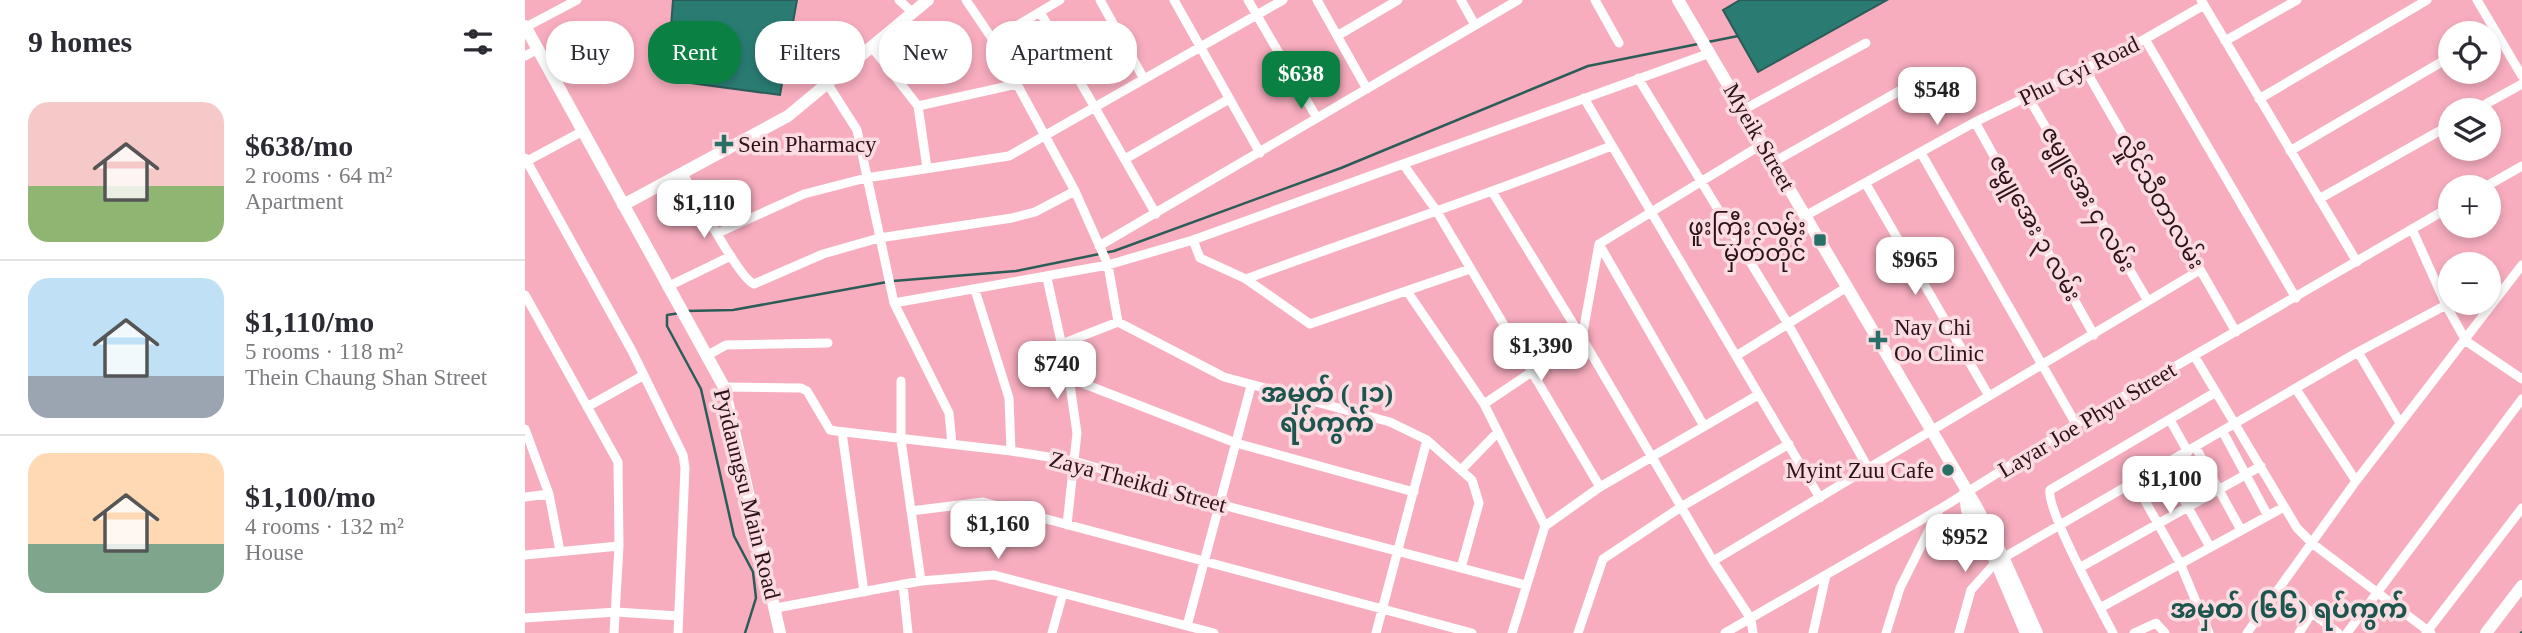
<!DOCTYPE html>
<meta charset="utf-8">
<style>
:root{--surface:#fff;--page:#f2f2f3;--text:#2b2b33;--muted:#7c7c81;--line:#e1e1e2;--accent:#0b8043}
body{margin:0;font-family:"Times New Roman","Noto Sans Myanmar",serif;background:var(--page);color:var(--text);height:100vh;display:flex;flex-direction:column;font-size:26px;white-space:nowrap}
*{box-sizing:border-box;margin:0}
p{font-size:23px;color:var(--muted)}
.icon{flex:none;width:38px;height:38px;fill:none;stroke:currentColor;stroke-width:2;stroke-linecap:round;stroke-linejoin:round}
.map{position:relative;flex:1;overflow:hidden}
.drawer{display:flex;flex-direction:column;background:var(--surface);width:525px}
.drawer>*{flex:none}
.banner{position:absolute;left:21px;top:21px;width:665px;height:63px;display:flex;gap:14px}
.buttons{position:absolute;left:1913px;top:21px;display:grid;gap:14px}
.buttons a{display:grid;place-items:center;width:63px;height:63px;border-radius:50%;background:var(--surface);box-shadow:0 4px 10px #0003;font-size:35px}
.price{position:absolute;translate:-50% -60px;padding:0 16px;border-radius:14px;background:#fff;color:#222;font-size:23px;line-height:46px;filter:drop-shadow(0 2px 4px #0008)}
.price::after{content:'';position:absolute;left:50%;top:42px;width:21px;height:16px;margin-left:-10px;background:inherit;clip-path:polygon(0 0,100% 0,50% 100%)}
.price.on{background:var(--accent);color:#fff}
ul{padding:0;list-style:none}
li{display:flex;align-items:center;gap:21px;height:175px;padding:0 28px}
li+li{border-top:2px solid var(--line)}
li span{display:grid;place-items:center;flex:none;width:196px;height:140px;border-radius:21px;color:#555}
li>.icon{margin-inline-start:auto}
span .icon{width:84px;height:84px;fill:#fffc;stroke-width:1}
li b{font-size:30px}
h2{display:flex;justify-content:space-between;align-items:center;height:84px;padding:0 28px;font-size:30px}
.pill{padding:0 24px;border-radius:28px;background:var(--surface);box-shadow:0 4px 10px #0003;font-size:24px;line-height:63px}
.pill.on{background:var(--accent);color:#fff}
main{display:flex;flex:1;min-height:0}
.map>svg:first-child{display:block}
.water{fill:#2a7c73;stroke:#2b5c58;stroke-width:2}
.lines{fill:none;stroke-linecap:round;stroke-linejoin:round}
.stream{stroke:#2b5c58;stroke-width:2.5}
.minor{stroke:#fff;stroke-width:9}
.tertiary{stroke:#fff;stroke-width:12}
.secondary{stroke:#fff;stroke-width:12}
.poi-dot{fill:#287067;stroke:#fbdce2;stroke-width:2.5}
.labels{text-anchor:middle;dominant-baseline:central;stroke-width:7;stroke-linejoin:round;paint-order:stroke}
.street-label{font-size:23px;fill:#2c1219;stroke:#fbdce2}
.poi-label{font-size:23px;fill:#2c1219;stroke:#fbdce2;text-anchor:start}
.quarter-label{font-size:26px;font-weight:bold;fill:#1d564f;stroke:#fbdce2}
</style>
<main>
<section class="drawer">
<h2>9 homes<svg class="icon" aria-label="filters" viewBox="0 0 24 24"><path d="M4 7h16M4 17h16"/><circle cx="9" cy="7" r="2"/><circle cx="15" cy="17" r="2"/></svg></h2>
<ul>
<li><span style="background:linear-gradient(#f6c9c9 60%,#8fb573 0)"><svg class="icon" aria-label="home" viewBox="0 0 24 24"><path d="M3 11l9-7 9 7M6 9v11h12V9"/></svg></span><div><b>$638/mo</b><p>2 rooms · 64 m²</p><p>Apartment</p></div></li>
<li><span style="background:linear-gradient(#bfe0f5 70%,#9aa5b1 0)"><svg class="icon" aria-label="home" viewBox="0 0 24 24"><path d="M3 11l9-7 9 7M6 9v11h12V9"/></svg></span><div><b>$1,110/mo</b><p>5 rooms · 118 m²</p><p>Thein Chaung Shan Street</p></div></li>
<li><span style="background:linear-gradient(#ffd9b3 65%,#7fa58c 0)"><svg class="icon" aria-label="home" viewBox="0 0 24 24"><path d="M3 11l9-7 9 7M6 9v11h12V9"/></svg></span><div><b>$1,100/mo</b><p>4 rooms · 132 m²</p><p>House</p></div></li>
</ul>
</section>
<div class="map">
<svg width="1997" height="633" viewBox="0 0 1997 633">
<rect width="100%" height="100%" fill="#f7adbe"/>
<path class="water" d="M148,0H272L255,95L142,80Z
M1215,0H1362L1233,72L1198,10Z"/>
<g class="lines">
<path class="stream" d="M1183,42L1213,36
M368,281L491,271L589,251L816,168L1063,66L1173,44
M161,311L208,310L362,282
M155,313L142,315V326L176,389L209,536L228,572L231,598L220,633
M1996,633L1997,632"/>
<path class="minor" d="M374,0L388,13
M441,0L468,40L550,191L583,265L593,322
M575,0L619,79
M649,0L735,153
M723,0L792,118
M792,0L842,89
M936,0L950,25
M1070,0L1094,43
M1676,0L1832,262
M1952,0L1997,76
M515,12L631,214
M1,27L52,0
M812,36L873,0
M1620,39L1771,298
M468,40L535,0
M1700,41L1772,0
M346,46L393,106L402,168
M0,56L13,49
M1560,69L1711,332
M1113,78L1263,324L1343,468
M302,83L332,130L369,303L424,413L427,444
M1503,97L1623,301
M1059,98L1211,356
M1734,99L1902,0
M393,106L493,84
M1218,110L1341,43
M1950,110L1997,84
M1450,122L1569,335
M1765,151L1925,57
M1396,153L1551,424
M0,158L107,351L158,455L160,468L153,633
M600,159L704,99
M0,162L58,131
M1247,163L1406,73
M878,164L911,210L1075,487
M157,172C168,191 214,279 229,284L298,254L354,238L487,218L510,212L550,191
M1341,184L1464,396
M1960,187L1997,166
M1794,199L1925,125
M1280,216L1450,122L1620,39L1679,5
M1887,229L1921,305L1941,341L1997,379
M193,233L279,194L341,178L484,156L758,0
M668,240L675,258L721,279L785,324L945,269
M1074,244L1179,426
M574,246L993,0
M522,278L544,378L552,433L542,525
M721,279C843,234 966,194 1086,146
M142,287L206,256
M450,290L484,398L486,451
M882,291L959,404L1020,526
M0,295L93,462L94,546L89,633
M369,303L583,265L668,240L1185,53
M534,345L593,322L699,377L865,422L902,440L947,480L954,503L936,568
M1833,352L1875,423
M181,356L201,345L303,343
M1670,357L1772,528L1788,544L1906,633
M544,378L711,443L889,492
M376,381V440L396,581
M199,387L276,388L282,391L305,430L311,431L486,451L549,461L694,504L1000,585
M1771,389L1831,481
M959,404L1057,338L968,193
M62,407L119,375
M1645,420L1663,452
M0,429L24,494L35,551
M317,432L339,592
M1698,432L1743,516
M1671,448L1716,530
M1640,466L1685,547
M936,470L973,432
M1610,483L1655,563L1684,633
M0,497L24,494
M1295,498L1211,356L1322,287
M386,511L458,502L947,633
M0,555L94,546
M1188,561L1675,270
M1556,567L1736,466
M378,584L383,633
M1755,588L1813,633
M251,608L396,581L469,575L689,633
M1575,608L1759,507
M0,618L91,612L153,616
M662,626L726,386
M527,633L538,593
M851,633L902,440
M987,633L1020,526L1075,487L1233,395
M1053,633L1078,559L1156,507L1264,444
M1200,633L1415,509L1551,424L1925,207
M1228,633L1226,619L1188,561L1057,338L1074,244L1236,145
M1288,633L1301,575
M1361,633L1375,588L1414,510
M1434,633L1446,590L1471,562L1833,352L1921,305
M1588,633C1576,610 1521,509 1525,490L1691,392
M1609,633L1631,623L1640,633
M1722,633L1831,481L1997,265
M1774,633L1786,614
M1822,633L1997,399
M1901,633L1997,508"/>
<path class="tertiary" d="M1153,0L1451,506L1478,557L1512,633
M1440,493L1442,510L1471,562L1501,633"/>
<path class="secondary" d="M0,26L199,387L255,633
M98,205L263,116L403,0
M1961,633L1997,586"/>
</g>
<g class="poi-dot">
<path d="M195.5 133.5h7v7h7v7h-7v7h-7v-7h-7v-7h7z"/>
<rect x="1288" y="233" width="14" height="14" rx="3.5"/>
<path d="M1349.5 329.5h7v7h7v7h-7v7h-7v-7h-7v-7h7z"/>
<circle cx="1423" cy="470" r="7"/>
</g>
<g class="labels">
<g class="street-label">
<text transform="translate(1554 71) rotate(-26)">Phu Gyi Road</text>
<text transform="translate(1234 137) rotate(60)">Myeik Street</text>
<text transform="translate(1563 199) rotate(60)">ဇမ္ဗူအေး ၄ လမ်း</text>
<text transform="translate(1635 201) rotate(60)">လှိုင်သီတာလမ်း</text>
<text transform="translate(1510 228) rotate(61)">ဇမ္ဗူအေး ၃ လမ်း</text>
<text transform="translate(1562 420) rotate(-31)">Layar Joe Phyu Street</text>
<text transform="translate(613 482) rotate(15)">Zaya Theikdi Street</text>
<text transform="translate(222 494) rotate(76)">Pyidaungsu Main Road</text>
</g>
<g class="poi-label">
<text x="213" y="144">Sein Pharmacy</text>
<text x="1281" y="227" text-anchor="end">ဖူးကြီး လမ်း<tspan x="1281" dy="26">မှတ်တိုင်</tspan></text>
<text x="1369" y="327">Nay Chi<tspan x="1369" dy="26">Oo Clinic</tspan></text>
<text x="1409" y="470" text-anchor="end">Myint Zuu Cafe</text>
</g>
<g class="quarter-label">
<text x="802" y="393">အမှတ် (၂၁)<tspan x="802" dy="30">ရပ်ကွက်</tspan></text>
<text x="1764" y="609">အမှတ် (၆၆) ရပ်ကွက်</text>
</g>
</g>
</svg>
<div class="buttons">
<a><svg class="icon" aria-label="locate" viewBox="0 0 24 24"><circle cx="12" cy="12" r="6"/><path d="M12 2v4M12 18v4M2 12h4M18 12h4"/></svg></a>
<a><svg class="icon" aria-label="layers" viewBox="0 0 24 24"><path d="M12 4l9 5-9 5-9-5zM3 14l9 5 9-5"/></svg></a>
<a>+</a>
<a>−</a>
</div>
<b class="price on" style="left:776px;top:111px">$638</b>
<b class="price" style="left:1412px;top:127px">$548</b>
<b class="price" style="left:179px;top:240px">$1,110</b>
<b class="price" style="left:1390px;top:297px">$965</b>
<b class="price" style="left:1016px;top:383px">$1,390</b>
<b class="price" style="left:532px;top:401px">$740</b>
<b class="price" style="left:1645px;top:516px">$1,100</b>
<b class="price" style="left:473px;top:561px">$1,160</b>
<b class="price" style="left:1440px;top:574px">$952</b>
<div class="banner">
<a class="pill">Buy</a>
<a class="pill on">Rent</a>
<a class="pill">Filters</a>
<a class="pill">New</a>
<a class="pill">Apartment</a>
</div>
</div>
</main>
